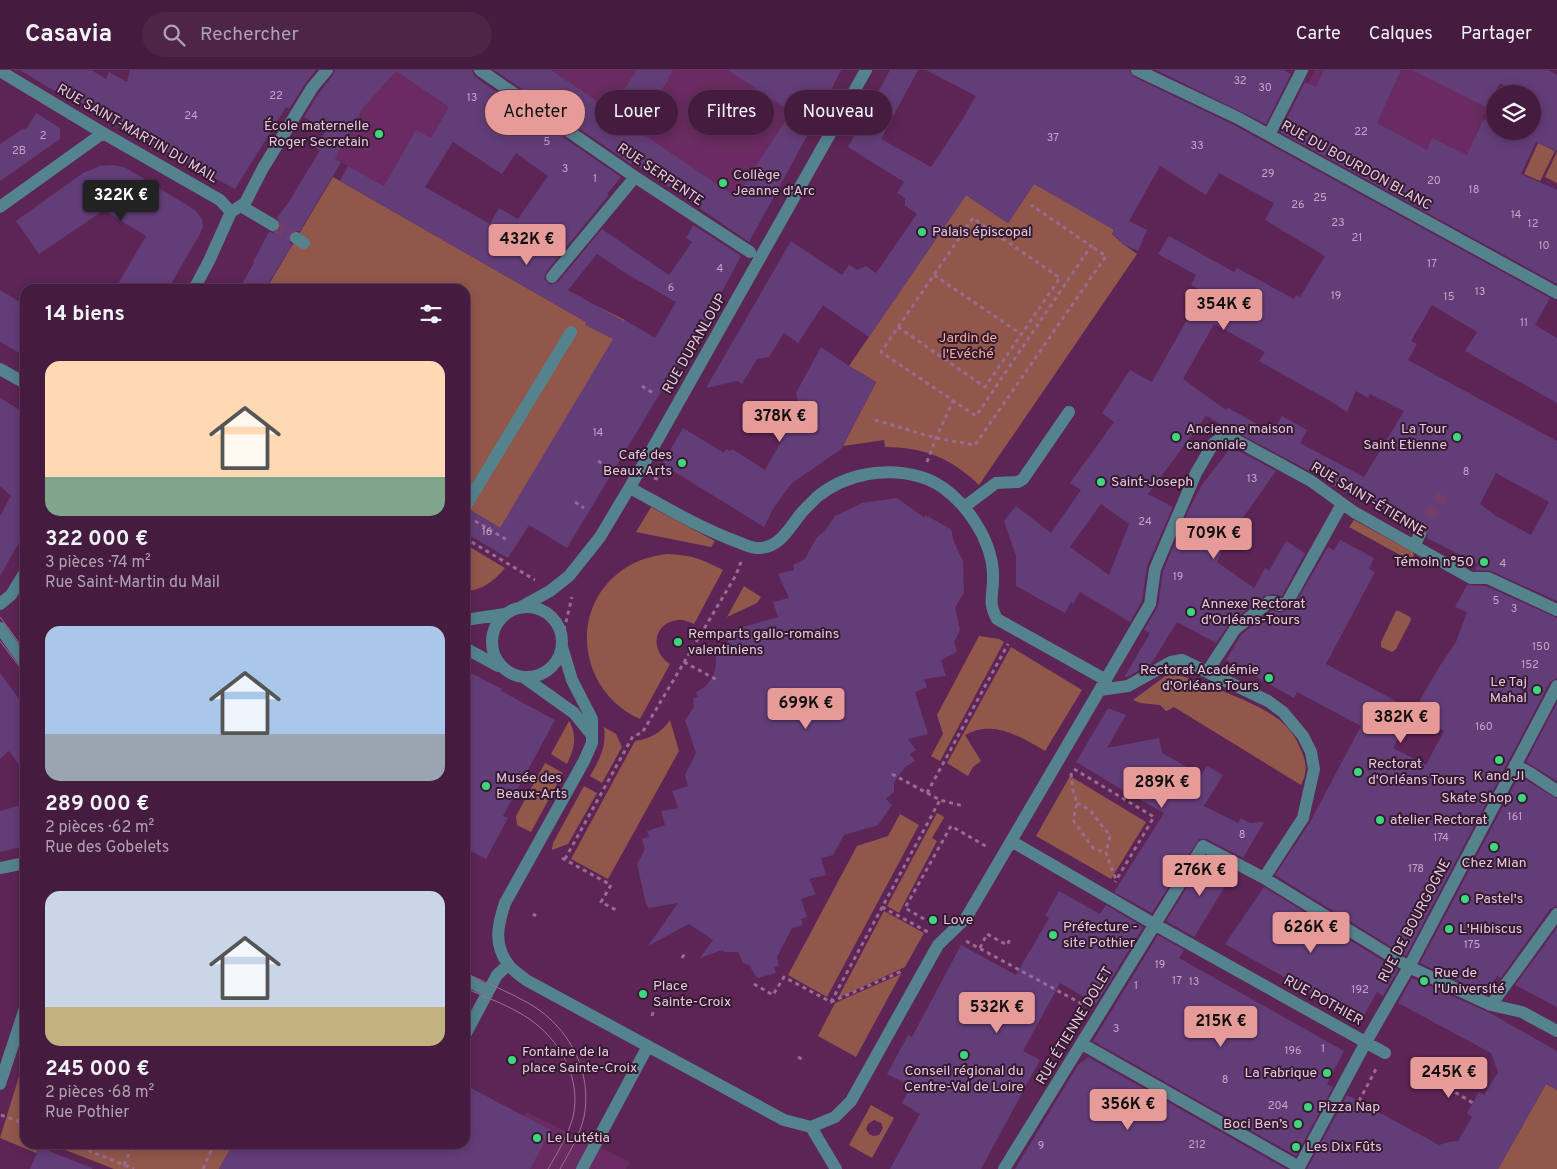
<!DOCTYPE html>
<html lang="fr">
<meta charset="utf-8">
<style>
:root{--surface:#451c40;--page:#4c2547;--text:#f1f3f6;--muted:#b0a1b1;--line:#5d3a59;--accent:#e69b98}
body{margin:0;font-family:Overpass,sans-serif;background:var(--page);color:var(--text);height:100vh;display:flex;flex-direction:column;font-size:19px;white-space:nowrap}
*{box-sizing:border-box;margin:0}
p{font-size:16px;color:var(--muted)}
.icon{flex:none;width:28px;height:28px;fill:none;stroke:currentColor;stroke-width:2;stroke-linecap:round;stroke-linejoin:round}
.map{position:relative;flex:1;overflow:hidden}
.side{position:absolute;left:20px;top:214px;width:450px;height:865px;display:flex;flex-direction:column;background:var(--surface);border-radius:15px;box-shadow:0 2px 12px #0003,0 0 0 1px var(--line)}
.side>*{flex:none}
.hud{position:absolute;left:485px;top:20px;width:475px;height:45px;display:flex;gap:10px}
.buttons{position:absolute;left:1486px;top:15px;display:grid;gap:10px}
.buttons a{display:grid;place-items:center;width:55px;height:55px;border-radius:50%;background:var(--surface);box-shadow:0 2px 12px #0003,0 0 0 1px var(--line);font-size:25px}
.price{position:absolute;translate:-50% -42px;padding:0 11px;border-radius:5px;background:var(--accent);color:#111;font-size:16px;line-height:32px;filter:drop-shadow(0 1px 2px #0008)}
.price::after{content:'';position:absolute;left:50%;top:30px;width:15px;height:11px;margin-left:-8px;background:inherit;clip-path:polygon(0 0,100% 0,50% 100%)}
.price.current{background:#222;color:#fff}
ul{padding:0;list-style:none}
li{display:grid;align-content:center;gap:10px;height:265px;padding:0 25px}
li span{display:grid;place-items:center;height:155px;border-radius:15px;color:#555}
li>.icon{margin-inline-start:auto}
span .icon{width:90px;height:90px;fill:#fffc;stroke-width:1}
li b{font-size:21px}
h2{display:flex;justify-content:space-between;align-items:center;height:60px;padding:0 25px;font-size:21px}
.chip{padding:0 18px;border-radius:22px;background:var(--surface);box-shadow:0 2px 12px #0003,0 0 0 1px var(--line);font-size:18px;line-height:45px}
.chip.current{background:var(--accent);color:#111}
header{display:flex;align-items:center;gap:30px;box-sizing:border-box;height:70px;padding:0 25px;background:var(--surface);border-bottom:1px solid var(--line)}
header strong{font-size:24px}
nav{display:flex;gap:28px;margin-inline-start:auto;font-size:18px}
.search{width:350px;height:45px;background:var(--page);display:flex;align-items:center;gap:12px;box-sizing:border-box;padding:0 18px;border-radius:28px;color:var(--muted);font-size:19px}
.map>svg:first-child{display:block}
.built{fill:#692b61}
.green{fill:#92574b;fill-rule:evenodd}
.building{fill:#633d78;fill-rule:evenodd}
.lines{fill:none;stroke-linecap:round;stroke-linejoin:round}
.minor-tunnel{stroke:#713d6a;stroke-width:12;stroke-dasharray:12 6;stroke-linecap:butt}
.path{stroke:#996b92;stroke-width:3;stroke-dasharray:4 4;stroke-linecap:butt}
.minor{stroke:#54838e;stroke-width:12}
.tram{stroke:#9c6f95;stroke-width:1}
.poi-dot{fill:#3fd77d;stroke:#331a2f;stroke-width:2}
.labels{text-anchor:middle;dominant-baseline:central;stroke-width:4;stroke-linejoin:round;paint-order:stroke}
.number-label{font-size:11px;fill:#c6a4c6}
.poi-label{font-size:14px;fill:#e7c6e0;stroke:#331a2f;text-anchor:start}
.street-label{font-size:14px;fill:#e7c6e0;stroke:#331a2f}
.park-label{font-size:14px;fill:#f5ac9c;stroke:#331a2f}
</style>
<header>
<strong>Casavia</strong>
<div class="search"><svg class="icon" aria-label="search" viewBox="0 0 24 24"><circle cx="10" cy="10" r="6"/><path d="M15 15l6 6"/></svg>Rechercher</div>
<nav><a>Carte</a><a>Calques</a><a>Partager</a></nav>
</header>
<div class="map">
<svg width="1557" height="1099" viewBox="0 0 1557 1099">
<rect width="100%" height="100%" fill="#5c2555"/>
<path class="built" d="M344,0H464L451,39L400,125L316,78L326,60Z
M498,0H841L813,55L749,172Z
M1315,0H1505L1475,65L1510,82L1501,101L1466,84L1440,140L1286,56Z
M526,1042L630,1092L626,1099H495Z"/>
<path class="green" d="M1538,73L1555,81L1540,111L1524,104Z
M1557,82V113L1545,107Z
M333,107L586,252L589,256L599,237L625,250L509,443L507,462L465,437V219H266Z
M1034,114L1116,156L1112,164L1123,174L1137,184L979,415C951,388 924,377 885,377L884,370L843,376L876,312L849,296L966,125L1008,153Z
M651,437L715,471L711,477L636,462Z
M1354,450L1413,482L1414,485L1411,491L1349,457Z
M465,474L505,498C495,510 482,521 465,521Z
M667,484C692,485 701,489 723,500L694,554C689,552 683,549 678,550C652,553 650,581 670,594L640,649C577,621 567,534 627,497C639,489 653,486 667,484Z
M744,516L761,527L757,533L727,547Z
M1396,541H1399L1410,547L1411,550L1396,579L1392,582L1381,577V572Z
M979,566L999,569L1004,572L940,691L931,686L943,664L937,645Z
M1011,577L1082,620L1045,681C1021,667 993,649 965,665L981,691L973,697L968,706L947,693Z
M1171,602C1204,615 1258,631 1283,653C1292,661 1298,672 1302,682C1307,695 1307,703 1301,715L1174,637L1166,641L1160,635L1140,633L1133,630Z
M670,650L679,681L608,809L571,789L635,671C650,669 662,662 670,650Z
M569,651C578,667 574,679 567,694L551,684Z
M604,657L616,664L622,677L602,713L590,706C599,690 607,677 604,657Z
M545,693L563,703L531,762L517,755L516,746Z
M1070,706L1146,752L1111,809L1036,766Z
M584,716L597,723L568,774L552,780L553,773Z
M937,743L943,746L944,748L932,768L937,771L899,843L887,836Z
M900,744L919,755L827,927L788,905L857,776L888,766Z
M884,841L924,863L905,897L838,928Z
M901,904L856,987L818,966L835,933Z
M25,987V1074H40L36,1083L0,1068Z
M1546,1014L1557,1020V1099H1498Z
M871,1035L894,1048L872,1088L849,1075ZM874,1050L881,1053L883,1058L879,1065L873,1066L869,1064L866,1059L868,1054Z
M50,1074H233L219,1099H114Z"/>
<path class="building" d="M20,0H91L106,9L109,2L127,12L130,0H316L305,14L289,39L286,37L235,119L51,19Z
M335,0H472L475,7L621,107L607,124L609,125L546,202L544,209L550,215L558,212L602,159L669,205L692,172L686,168L693,155L741,186L695,272L692,270L567,478L529,455L508,488L465,463V445L472,441L500,458L613,269L585,255L586,252L340,111L348,96L384,116L416,60L431,68L449,37L396,1L362,39L335,89L341,92L300,161H293L289,164V171L292,175L265,219H239L254,193L253,192L269,162L273,163L280,160L281,155L277,148L290,130L320,80L316,78L326,60L304,47L319,23L333,5ZM453,72L502,104L516,83L548,106L518,149L499,138L490,154L425,117ZM597,184L627,204L676,232L655,268L625,250L624,251L568,220Z
M494,0H551L610,40L637,0H673L668,8L669,9L634,58L736,127L791,42L728,0H841L813,55L749,172L633,92L631,94Z
M890,0H918L881,69L931,97L962,50L976,26L926,0H1129L1134,7L1234,55L1550,228L1535,255L1557,268V333L1465,281L1477,262L1432,235L1411,271L1417,274L1408,290L1557,371V531L1491,501L1475,500L1478,494L1427,468L1428,463L1424,457L1419,456L1413,460L1392,449L1394,446L1354,423L1352,426L1315,404L1206,346L1148,424L1173,437L1147,496L1142,531L1130,552L1080,522L1073,534L1071,532L1065,543L1016,516V486L1004,451L1016,436L1051,463L1081,420L1070,413L1114,352L1102,343L1130,300L1152,312L1203,221L1191,215L1196,205L1158,184L1169,166L1234,202L1237,198L1294,229L1296,225L1300,227L1325,186L1265,150L1274,133L1219,103L1206,125L1160,96L1129,151L1147,160L1138,181L1122,174L1117,167L1112,164L1114,160L1034,114L1008,153L966,125L869,267L823,235L798,273L784,263L769,287L757,289L742,314L737,311L706,318L791,171L842,205L849,195L857,200L866,196L876,203L917,144L905,136V128L897,123L904,112L848,77ZM1214,254L1265,282L1259,291L1332,332L1347,342L1356,321L1368,328L1370,324L1404,341L1364,407L1300,373L1307,360L1282,346L1272,362L1228,338L1226,340L1183,309ZM1496,403L1549,432L1531,465L1496,446L1480,434ZM1101,434L1129,454L1109,505L1070,477Z
M1156,0H1283L1291,4L1266,54Z
M1324,0H1401L1377,53L1427,80L1432,68L1467,85L1483,49L1495,54V61H1532V24H1520L1500,13L1488,38L1412,0H1548L1557,5V81L1536,72L1521,104L1557,120V214L1280,62L1305,12L1316,17Z
M36,43L60,58V69L0,111V74L21,60L27,58Z
M114,95L126,98L195,140L202,149L203,157L200,164L168,219H115L146,166L105,141L107,138L39,184L16,151L83,103L100,96Z
M0,220L25,235V286L0,272Z
M821,277L849,296L876,312L841,379L791,414L773,439L764,457L662,394L683,358L724,383L726,379L730,381L732,379L765,400L800,338L796,323Z
M0,328L25,343V462L0,506V446L11,426L0,416Z
M1231,377L1276,401L1225,473L1217,492L1254,518L1265,498L1269,501L1286,471L1305,483L1282,526L1275,524L1264,526L1230,553L1216,573L1177,552L1151,594L1127,607L1125,606L1150,563L1144,560L1158,536L1163,501L1189,439L1202,415Z
M897,428L925,448V445L951,459L954,472L963,491L964,523L955,537L960,560L954,572L957,582L941,590L946,606L924,609L927,617L915,622L928,664L908,669L916,680L910,684L915,691L905,697L894,712V722L886,729L892,735L878,755L844,765L833,785L821,788L826,805L809,809L816,824L801,829L807,847L801,849L803,855L792,858L777,887L779,896L774,897L776,903L757,908L749,895L743,893L738,882H725L722,880L700,888L713,870L689,854L648,876L678,833L649,838L646,834L637,794L645,779L642,769L649,767L647,761L665,755L661,741L678,738L672,721L688,716L685,705L696,683L685,650L694,637L693,628L698,627L696,622L705,617L713,607L716,596V580L726,577L732,560L778,547L773,532L789,528L778,504L794,500L793,495L805,489L817,467L825,461L835,446L862,433Z
M1340,470L1374,488L1369,499L1375,502L1326,594L1413,640L1393,678L1426,695L1444,661L1412,644L1439,597L1456,572L1467,542L1455,537L1467,515L1486,516L1557,548V608L1550,612L1406,886L1275,805L1310,752L1361,656L1297,622L1294,628L1226,590L1241,565L1272,540L1279,543L1292,539L1328,477L1334,480Z
M465,600L502,619L501,621L555,650L503,746L508,748L486,789L465,778Z
M0,603L25,637V703L9,681L0,689Z
M1557,633V711L1526,692Z
M1108,638L1126,645L1107,678L1159,668L1162,683L1201,705L1207,696L1223,705L1204,736L1238,753L1241,748L1250,753L1264,752L1243,788L1207,769H1199L1152,843L1114,822L1164,743L1121,719L1076,692Z
M1519,706L1557,729V836L1550,839L1501,908L1497,906L1486,924L1420,893Z
M25,734V776L0,782V741Z
M1206,787L1234,802L1194,867L1166,851Z
M1264,817L1398,900L1383,926L1377,922L1363,947H1356L1225,874Z
M1059,821L1100,844L1106,835L1143,857L1096,934L1060,913L1023,981L1040,990L981,1099H890L920,1044L902,1033L911,1016L887,1004L908,965L912,967L961,875L1016,905L1049,848L1045,846Z
M1557,858V937L1515,915Z
M1158,865L1184,880L1179,888L1344,981L1327,1014L1333,1017L1296,1086L1093,971Z
M1412,908L1490,943L1557,981V1020L1546,1014L1498,1099H1307L1347,1025L1439,1075L1449,1072L1458,1071L1472,1047L1467,1043L1479,1022L1484,1025L1498,1002L1491,983L1398,933Z
M1088,987L1286,1099H1015L1078,995Z
M465,1015L551,1060L530,1099H219L233,1074H465Z
M39,1077L92,1098V1099H30Z"/>
<g class="lines">
<path class="minor-tunnel" d="M273,155L296,168
M1420,464L1442,424"/>
<path class="path" d="M934,205L1021,264
M898,257L985,317L1060,208L973,148L881,282L976,346L1091,176L1031,135
M642,316L653,323
M875,350L936,368L975,375L1106,186L1091,176
M598,391L608,397
M927,392L936,368L953,331
M654,408L661,410
M575,432L584,438
M475,451L509,471
M465,468L535,510
M564,560L572,527
M684,592L719,611
M1074,699L1154,747L1115,812
M1071,703L1073,720L1077,733L1073,750L1093,778L1106,783
M892,704L940,730L963,736
M927,723L1008,574
M1077,733L1090,740L1110,766L1106,783L1116,810
M562,788L611,815L601,832L616,840
M565,789L633,666L642,663L736,505L741,492
M882,837L928,862
M533,844L536,846
M931,853L905,838L951,756L989,778
M966,871L1084,935
M980,878L987,864L1007,875L1010,869
M682,888L685,883
M754,914L773,925L784,907L831,932L902,901
M831,932L940,730
M652,946L653,942
M798,987L802,989
M1414,998L1473,1033
M1359,1031L1376,999
M1,1045L25,1054
M19,1052L25,1034
M73,1074L134,1099
M124,1095L133,1074
M203,1099L214,1074"/>
<path class="minor" d="M480,0L635,107L750,182
M1137,0L1238,48L1557,223
M0,1L103,63L220,130L231,142
M1269,65L1302,0
M241,136L273,155
M0,137L103,63
M231,142L245,133L263,98L312,18L327,0
M296,168L304,173
M552,207L635,107
M194,219L209,191L231,142
M0,299L25,313
M630,418C665,437 700,458 738,472C745,475 753,479 760,478C782,477 791,454 804,440C808,436 813,431 817,427C846,403 886,397 921,407C943,413 963,433 975,452C985,467 993,487 993,505C994,524 987,531 997,549L1106,610
M465,437L571,262
M964,437L996,413L1018,412L1023,409L1069,342
M1414,476L1420,464
M0,534L11,525L25,502
M492 572a35 35 0 1 1 70 0a35 35 0 1 1-70 0Z
M521,537L550,521L569,506L600,467L646,390L866,0
M465,550L505,544
M0,558L25,593
M562,577L572,610L592,649V673L584,691L505,833C498,854 493,874 508,894C512,900 520,905 526,910L784,1050L811,1057L836,1099
M465,578L498,596
M1207,602L1235,559L1269,532H1275L1280,535L1287,533L1342,434
M525,608L574,643L591,664
M1100,620L1128,616L1171,592L1182,590L1268,631L1283,642L1303,666L1311,682L1314,699L1303,748L1264,808
M1515,695L1530,703L1557,721
M1011,771L1154,854L1385,983
M0,798L25,793
M465,909L487,921
M1491,935L1557,844
M465,965L497,905L508,895
M1082,974L1299,1097
M0,1014L25,938
M811,1057L835,1047L851,1031L938,875L966,848L1150,534L1155,499L1196,403L1213,374L1222,367L1232,368L1311,411L1354,442L1471,508H1488L1557,540
M582,1099L648,976
M1004,1099L1203,776L1264,808L1409,897L1491,935L1522,942L1557,961
M1298,1099L1366,972L1409,897L1557,616"/>
<path class="tram" d="M0,547L25,581
M0,571L25,604
M465,903C487,913 509,922 530,934C569,957 593,1002 584,1047C580,1065 569,1083 560,1099
M465,918C485,927 510,936 528,948C559,969 582,1007 573,1047C568,1065 558,1082 548,1099"/>
</g>
<g class="poi-dot">
<circle cx="379" cy="64" r="5"/>
<circle cx="723" cy="113" r="5"/>
<circle cx="922" cy="162" r="5"/>
<circle cx="1176" cy="367" r="5"/>
<circle cx="1457" cy="367" r="5"/>
<circle cx="682" cy="393" r="5"/>
<circle cx="1101" cy="412" r="5"/>
<circle cx="1484" cy="492" r="5"/>
<circle cx="1191" cy="542" r="5"/>
<circle cx="678" cy="572" r="5"/>
<circle cx="1269" cy="608" r="5"/>
<circle cx="1537" cy="620" r="5"/>
<circle cx="1499" cy="690" r="5"/>
<circle cx="1358" cy="702" r="5"/>
<circle cx="486" cy="716" r="5"/>
<circle cx="1522" cy="728" r="5"/>
<circle cx="1380" cy="750" r="5"/>
<circle cx="1494" cy="777" r="5"/>
<circle cx="1465" cy="829" r="5"/>
<circle cx="933" cy="850" r="5"/>
<circle cx="1449" cy="859" r="5"/>
<circle cx="1053" cy="865" r="5"/>
<circle cx="1424" cy="911" r="5"/>
<circle cx="643" cy="924" r="5"/>
<circle cx="964" cy="985" r="5"/>
<circle cx="512" cy="990" r="5"/>
<circle cx="1327" cy="1003" r="5"/>
<circle cx="1308" cy="1037" r="5"/>
<circle cx="1298" cy="1054" r="5"/>
<circle cx="537" cy="1068" r="5"/>
<circle cx="1296" cy="1077" r="5"/>
</g>
<g class="labels">
<g class="number-label">
<text x="1240" y="11">32</text>
<text x="1265" y="18">30</text>
<text x="276" y="26">22</text>
<text x="472" y="28">13</text>
<text x="191" y="46">24</text>
<text x="1361" y="62">22</text>
<text x="43" y="66">2</text>
<text x="1053" y="68">37</text>
<text x="547" y="72">5</text>
<text x="1197" y="76">33</text>
<text x="19" y="81">2B</text>
<text x="565" y="99">3</text>
<text x="1268" y="104">29</text>
<text x="595" y="109">1</text>
<text x="1434" y="111">20</text>
<text x="1474" y="120">18</text>
<text x="1320" y="128">25</text>
<text x="1298" y="135">26</text>
<text x="1516" y="145">14</text>
<text x="1338" y="153">23</text>
<text x="1533" y="154">12</text>
<text x="1357" y="168">21</text>
<text x="1544" y="176">10</text>
<text x="1432" y="194">17</text>
<text x="720" y="199">4</text>
<text x="671" y="218">6</text>
<text x="1480" y="222">13</text>
<text x="1336" y="226">19</text>
<text x="1449" y="227">15</text>
<text x="1524" y="253">11</text>
<text x="598" y="363">14</text>
<text x="1466" y="402">8</text>
<text x="1252" y="409">13</text>
<text x="1145" y="452">24</text>
<text x="487" y="462">16</text>
<text x="1503" y="494">4</text>
<text x="1178" y="507">19</text>
<text x="1496" y="531">5</text>
<text x="1514" y="539">3</text>
<text x="1541" y="577">150</text>
<text x="1530" y="595">152</text>
<text x="1484" y="657">160</text>
<text x="1515" y="747">161</text>
<text x="1242" y="765">8</text>
<text x="1441" y="768">174</text>
<text x="1416" y="799">178</text>
<text x="1472" y="875">175</text>
<text x="1160" y="895">19</text>
<text x="1177" y="911">17</text>
<text x="1194" y="912">13</text>
<text x="1136" y="916">1</text>
<text x="1360" y="920">192</text>
<text x="1116" y="959">3</text>
<text x="1323" y="979">1</text>
<text x="1293" y="981">196</text>
<text x="1225" y="1010">8</text>
<text x="1278" y="1036">204</text>
<text x="1197" y="1075">212</text>
<text x="1041" y="1076">9</text>
</g>
<g class="poi-label">
<text x="369" y="56" text-anchor="end">École maternelle<tspan x="369" dy="16">Roger Secretain</tspan></text>
<text x="733" y="105">Collège<tspan x="733" dy="16">Jeanne d'Arc</tspan></text>
<text x="932" y="162">Palais épiscopal</text>
<text x="1186" y="359">Ancienne maison<tspan x="1186" dy="16">canoniale</tspan></text>
<text x="1447" y="359" text-anchor="end">La Tour<tspan x="1447" dy="16">Saint Etienne</tspan></text>
<text x="672" y="385" text-anchor="end">Café des<tspan x="672" dy="16">Beaux Arts</tspan></text>
<text x="1111" y="412">Saint-Joseph</text>
<text x="1474" y="492" text-anchor="end">Témoin n°50</text>
<text x="1201" y="534">Annexe Rectorat<tspan x="1201" dy="16">d'Orléans-Tours</tspan></text>
<text x="688" y="564">Remparts gallo-romains<tspan x="688" dy="16">valentiniens</tspan></text>
<text x="1259" y="600" text-anchor="end">Rectorat Académie<tspan x="1259" dy="16">d'Orléans Tours</tspan></text>
<text x="1527" y="612" text-anchor="end">Le Taj<tspan x="1527" dy="16">Mahal</tspan></text>
<text x="1368" y="694">Rectorat<tspan x="1368" dy="16">d'Orléans Tours</tspan></text>
<text x="1499" y="706" text-anchor="middle">K and JI</text>
<text x="496" y="708">Musée des<tspan x="496" dy="16">Beaux-Arts</tspan></text>
<text x="1512" y="728" text-anchor="end">Skate Shop</text>
<text x="1390" y="750">atelier Rectorat</text>
<text x="1494" y="793" text-anchor="middle">Chez Mian</text>
<text x="1475" y="829">Pastel's</text>
<text x="943" y="850">Love</text>
<text x="1063" y="857">Préfecture -<tspan x="1063" dy="16">site Pothier</tspan></text>
<text x="1459" y="859">L'Hibiscus</text>
<text x="1434" y="903">Rue de<tspan x="1434" dy="16">l'Université</tspan></text>
<text x="653" y="916">Place<tspan x="653" dy="16">Sainte-Croix</tspan></text>
<text x="522" y="982">Fontaine de la<tspan x="522" dy="16">place Sainte-Croix</tspan></text>
<text x="964" y="1001" text-anchor="middle">Conseil régional du<tspan x="964" dy="16">Centre-Val de Loire</tspan></text>
<text x="1317" y="1003" text-anchor="end">La Fabrique</text>
<text x="1318" y="1037">Pizza Nap</text>
<text x="1288" y="1054" text-anchor="end">Boci Ben’s</text>
<text x="547" y="1068">Le Lutétia</text>
<text x="1306" y="1077">Les Dix Fûts</text>
</g>
<g class="street-label">
<text transform="translate(137 64) rotate(30)">RUE SAINT-MARTIN DU MAIL</text>
<text transform="translate(1356 96) rotate(29)">RUE DU BOURDON BLANC</text>
<text transform="translate(660 105) rotate(34)">RUE SERPENTE</text>
<text transform="translate(695 274) rotate(-60)">RUE DUPANLOUP</text>
<text transform="translate(1368 430) rotate(31)">RUE SAINT-ÉTIENNE</text>
<text transform="translate(1415 851) rotate(-62)">RUE DE BOURGOGNE</text>
<text transform="translate(1323 931) rotate(29)">RUE POTHIER</text>
<text transform="translate(1075 956) rotate(-59)">RUE ÉTIENNE DOLET</text>
</g>
<g class="park-label">
<text x="968" y="268">Jardin de<tspan x="968" dy="16">l'Evéché</tspan></text>
</g>
</g>
</svg>
<div class="buttons">
<a><svg class="icon" aria-label="layers" viewBox="0 0 24 24"><path d="M12 4l9 5-9 5-9-5zM3 14l9 5 9-5"/></svg></a>
</div>
<b class="price current" style="left:121px;top:152px">322K €</b>
<b class="price" style="left:527px;top:196px">432K €</b>
<b class="price" style="left:1224px;top:261px">354K €</b>
<b class="price" style="left:780px;top:373px">378K €</b>
<b class="price" style="left:1214px;top:490px">709K €</b>
<b class="price" style="left:806px;top:660px">699K €</b>
<b class="price" style="left:1401px;top:674px">382K €</b>
<b class="price" style="left:1162px;top:739px">289K €</b>
<b class="price" style="left:1200px;top:827px">276K €</b>
<b class="price" style="left:1311px;top:884px">626K €</b>
<b class="price" style="left:997px;top:964px">532K €</b>
<b class="price" style="left:1221px;top:978px">215K €</b>
<b class="price" style="left:1449px;top:1029px">245K €</b>
<b class="price" style="left:1128px;top:1061px">356K €</b>
<div class="hud">
<a class="chip current">Acheter</a>
<a class="chip">Louer</a>
<a class="chip">Filtres</a>
<a class="chip">Nouveau</a>
</div>
<section class="side">
<h2>14 biens<svg class="icon" aria-label="filters" viewBox="0 0 24 24"><path d="M4 7h16M4 17h16"/><circle cx="9" cy="7" r="2"/><circle cx="15" cy="17" r="2"/></svg></h2>
<ul>
<li><span style="background:linear-gradient(#ffd9b3 75%,#7fa58c 0)"><svg class="icon" aria-label="home" viewBox="0 0 24 24"><path d="M3 11l9-7 9 7M6 9v11h12V9"/></svg></span><div><b>322 000 €</b><p>3 pièces · 74 m²</p><p>Rue Saint-Martin du Mail</p></div></li>
<li><span style="background:linear-gradient(#a9c7e8 70%,#9aa5b1 0)"><svg class="icon" aria-label="home" viewBox="0 0 24 24"><path d="M3 11l9-7 9 7M6 9v11h12V9"/></svg></span><div><b>289 000 €</b><p>2 pièces · 62 m²</p><p>Rue des Gobelets</p></div></li>
<li><span style="background:linear-gradient(#c9d6e8 75%,#c2b280 0)"><svg class="icon" aria-label="home" viewBox="0 0 24 24"><path d="M3 11l9-7 9 7M6 9v11h12V9"/></svg></span><div><b>245 000 €</b><p>2 pièces · 68 m²</p><p>Rue Pothier</p></div></li>
</ul>
</section>
</div>
